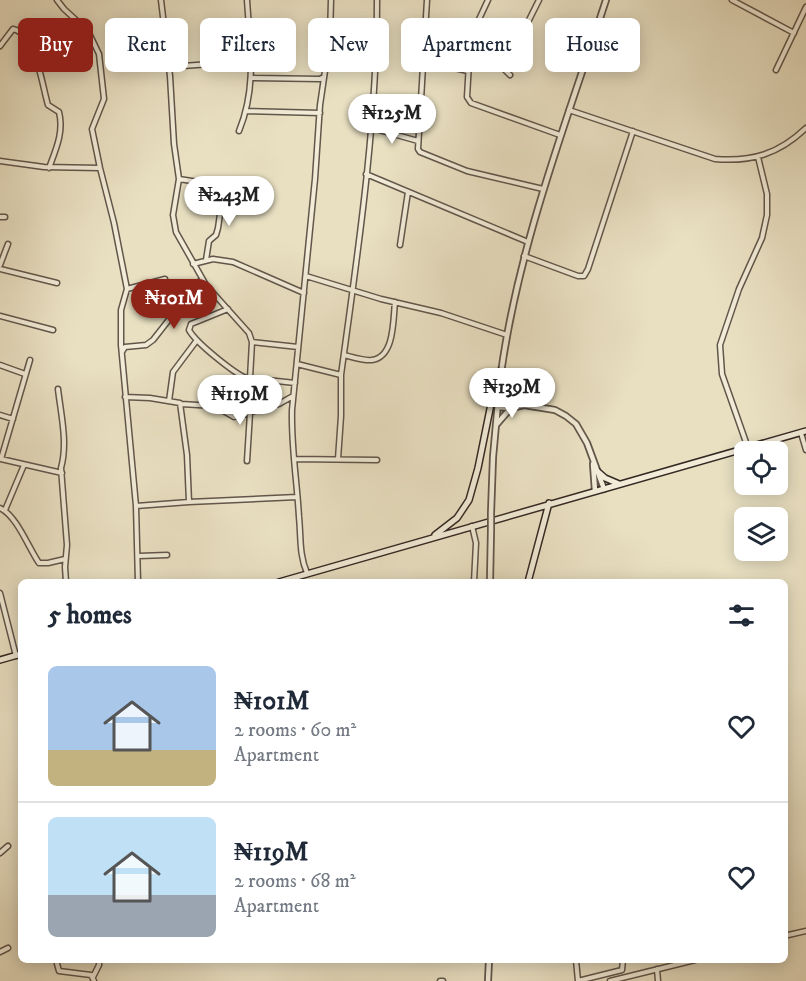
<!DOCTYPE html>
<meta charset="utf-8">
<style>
:root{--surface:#fff;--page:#f2f2f3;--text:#1f2937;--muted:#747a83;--line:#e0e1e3;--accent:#8f2418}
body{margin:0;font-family:"IM FELL DW Pica",serif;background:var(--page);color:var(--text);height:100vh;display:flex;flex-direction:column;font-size:22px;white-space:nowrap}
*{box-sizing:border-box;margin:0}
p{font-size:20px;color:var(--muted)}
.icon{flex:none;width:33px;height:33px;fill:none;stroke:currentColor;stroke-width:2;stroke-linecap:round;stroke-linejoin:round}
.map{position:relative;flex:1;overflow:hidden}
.drawer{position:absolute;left:18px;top:579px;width:770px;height:384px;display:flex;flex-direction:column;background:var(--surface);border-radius:9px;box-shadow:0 3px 15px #0003}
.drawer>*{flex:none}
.banner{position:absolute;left:18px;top:18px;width:771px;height:54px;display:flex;gap:12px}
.buttons{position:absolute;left:734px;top:441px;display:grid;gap:12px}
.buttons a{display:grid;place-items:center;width:54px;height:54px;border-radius:9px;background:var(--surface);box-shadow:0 3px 15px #0003;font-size:30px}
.price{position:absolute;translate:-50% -51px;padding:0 14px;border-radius:21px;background:#fff;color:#222;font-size:20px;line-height:39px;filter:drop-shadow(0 2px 3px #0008)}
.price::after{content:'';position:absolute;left:50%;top:36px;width:18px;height:14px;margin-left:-9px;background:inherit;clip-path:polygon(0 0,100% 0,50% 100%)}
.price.current{background:var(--accent);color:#fff}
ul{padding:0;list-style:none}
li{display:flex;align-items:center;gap:18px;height:150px;padding:0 30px}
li+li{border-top:2px solid var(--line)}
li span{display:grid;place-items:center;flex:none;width:168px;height:120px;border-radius:9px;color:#555}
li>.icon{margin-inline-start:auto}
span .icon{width:72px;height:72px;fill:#fffc;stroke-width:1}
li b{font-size:26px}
h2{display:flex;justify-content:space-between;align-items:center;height:72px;padding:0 30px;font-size:26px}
.pill{padding:0 21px;border-radius:9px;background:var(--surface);box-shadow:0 3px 15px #0003;font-size:21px;line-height:54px}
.pill.current{background:var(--accent);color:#fff}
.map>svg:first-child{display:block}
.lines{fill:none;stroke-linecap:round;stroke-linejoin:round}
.minor-casing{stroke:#62564b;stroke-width:7}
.tertiary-casing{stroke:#62564b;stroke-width:8}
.secondary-casing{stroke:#352823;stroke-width:8}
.minor{stroke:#f1ebd7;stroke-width:4}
.tertiary{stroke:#f1ebd7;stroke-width:4.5}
.secondary{stroke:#f1ebd7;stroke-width:5}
.tertiary-bridge-casing{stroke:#62564b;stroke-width:8;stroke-linecap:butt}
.tertiary-bridge{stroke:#f1ebd7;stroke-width:4.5}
</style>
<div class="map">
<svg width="806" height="981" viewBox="0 0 806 981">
<rect width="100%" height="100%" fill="#e9e0c2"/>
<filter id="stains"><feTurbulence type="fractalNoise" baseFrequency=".00333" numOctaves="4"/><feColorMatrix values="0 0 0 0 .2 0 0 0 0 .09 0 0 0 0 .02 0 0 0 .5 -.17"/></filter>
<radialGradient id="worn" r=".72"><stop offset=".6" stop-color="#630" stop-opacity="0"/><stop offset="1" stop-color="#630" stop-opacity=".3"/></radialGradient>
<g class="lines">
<g class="minor-casing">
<path id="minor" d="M57,0L64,9L88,31L99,54L104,99L92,129L100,168L114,223L127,289L121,310V345L136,506L138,582
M161,0L170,76L174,144L179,179L173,215L176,232L206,285L249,333L252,342L250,378L248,379C235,374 196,343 189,330L191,324L228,309
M427,0L418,149L420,152L467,171L543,189
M488,0L474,30L470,46L467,97L471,103L560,135
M732,0L794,33
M0,46L13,29C36,34 42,85 48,105L59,112C64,132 56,149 49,168
M423,61L468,71
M169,67L252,61
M776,70L806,7
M510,75L505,70L507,64L539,0
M252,78L320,79L324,77
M569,110L715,159C752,162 779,154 806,128
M247,111L320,113
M372,128L418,141
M239,131C257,87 250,47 247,0
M0,161L44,167L100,168
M366,174L528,242
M179,179L224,186L251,182
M0,217H5
M400,245L408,192
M524,256L578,276H584L588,269L633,131
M206,260L209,241L216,235L218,228L224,186
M193,264L213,259L233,262L304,293
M0,265L8,244
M0,269L57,283
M306,276L381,299L441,313L507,335
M127,289L165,279
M0,316L53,330
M252,342L298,347
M122,352L125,347L146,345L153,340L175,312L173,299L175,296L202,280
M344,355C352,357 364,361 372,360C395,357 393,319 395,302
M297,364L341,375
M0,365L25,374
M250,378L295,383
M58,389C61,415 68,443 61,468L67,545L65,567L66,582
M125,397L150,398L180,403L187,455L189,502L136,506
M169,401L173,372L197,340
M181,404L215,406L234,417L279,404L293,396
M0,415L13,419
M801,433L806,450
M748,448L722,374L720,345L739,289L762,238L767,215V194L758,157
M1,459L30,360
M1,459L62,473
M294,459L377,460
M338,459L341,416V375C358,251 377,125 377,0
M247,461L250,413
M189,502L297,497
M0,508C17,516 28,547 39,563H48L65,559
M5,510L24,465
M472,526L476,543L474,582
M139,556L167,555
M307,573C299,555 301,536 299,517C297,481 291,446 292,410L315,179L320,105L330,37L331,0
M0,593L16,656
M0,853L8,846
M784,936L806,931
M0,952L8,948
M56,960L59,971L91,975L94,981
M576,960L578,981
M657,969L658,981
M93,977L99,965V960
M440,981H443
M578,981L622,970L623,960
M610,981L695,960"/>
</g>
<g class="tertiary-casing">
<path id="tertiary" d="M501,373C519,244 566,123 606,0
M498,396L524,405L555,410L566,416L576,424L587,443L604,489
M498,407L511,408L524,405
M496,425L510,409
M593,464L595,491
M491,513L493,457L500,381
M490,582L491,530
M488,981L489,960"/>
</g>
<g class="secondary-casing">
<path id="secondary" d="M597,471L605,478L619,484
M435,535L457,518L469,500L478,468L491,404L501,370
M279,582L806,431
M528,582L549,503
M0,660L21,654"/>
</g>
<use href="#minor" class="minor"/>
<use href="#tertiary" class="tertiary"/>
<use href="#secondary" class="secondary"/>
<g class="tertiary-bridge-casing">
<path id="tertiary-bridge" d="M491,530V513"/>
</g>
<use href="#tertiary-bridge" class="tertiary-bridge"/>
</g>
<rect width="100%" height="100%" filter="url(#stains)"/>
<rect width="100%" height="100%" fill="url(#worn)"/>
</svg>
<div class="buttons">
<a><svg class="icon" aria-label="locate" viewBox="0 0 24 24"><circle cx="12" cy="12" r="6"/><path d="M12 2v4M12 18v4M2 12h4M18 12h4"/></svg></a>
<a><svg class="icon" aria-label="layers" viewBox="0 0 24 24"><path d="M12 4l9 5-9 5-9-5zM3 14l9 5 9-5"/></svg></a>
</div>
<b class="price" style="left:392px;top:145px">₦125M</b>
<b class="price" style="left:229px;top:227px">₦243M</b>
<b class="price current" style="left:174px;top:330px">₦101M</b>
<b class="price" style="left:512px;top:419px">₦139M</b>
<b class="price" style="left:240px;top:426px">₦119M</b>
<div class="banner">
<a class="pill current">Buy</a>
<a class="pill">Rent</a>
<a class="pill">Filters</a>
<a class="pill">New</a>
<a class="pill">Apartment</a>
<a class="pill">House</a>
</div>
<section class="drawer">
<h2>5 homes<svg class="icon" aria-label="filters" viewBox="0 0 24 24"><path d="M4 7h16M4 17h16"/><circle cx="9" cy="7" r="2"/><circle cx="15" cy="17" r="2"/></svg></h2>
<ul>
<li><span style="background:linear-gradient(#a9c7e8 70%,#c2b280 0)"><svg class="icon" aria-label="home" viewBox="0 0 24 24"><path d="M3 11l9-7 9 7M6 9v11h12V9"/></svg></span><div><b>₦101M</b><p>2 rooms · 60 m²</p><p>Apartment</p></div><svg class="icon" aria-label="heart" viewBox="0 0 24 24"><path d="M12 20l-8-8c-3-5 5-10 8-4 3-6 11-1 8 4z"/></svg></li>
<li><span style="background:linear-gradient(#bfe0f5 65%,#9aa5b1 0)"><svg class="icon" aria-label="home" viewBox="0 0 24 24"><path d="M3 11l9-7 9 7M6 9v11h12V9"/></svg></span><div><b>₦119M</b><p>2 rooms · 68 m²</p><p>Apartment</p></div><svg class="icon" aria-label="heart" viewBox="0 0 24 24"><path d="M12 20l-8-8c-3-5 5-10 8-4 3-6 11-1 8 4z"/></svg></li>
</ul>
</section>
</div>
